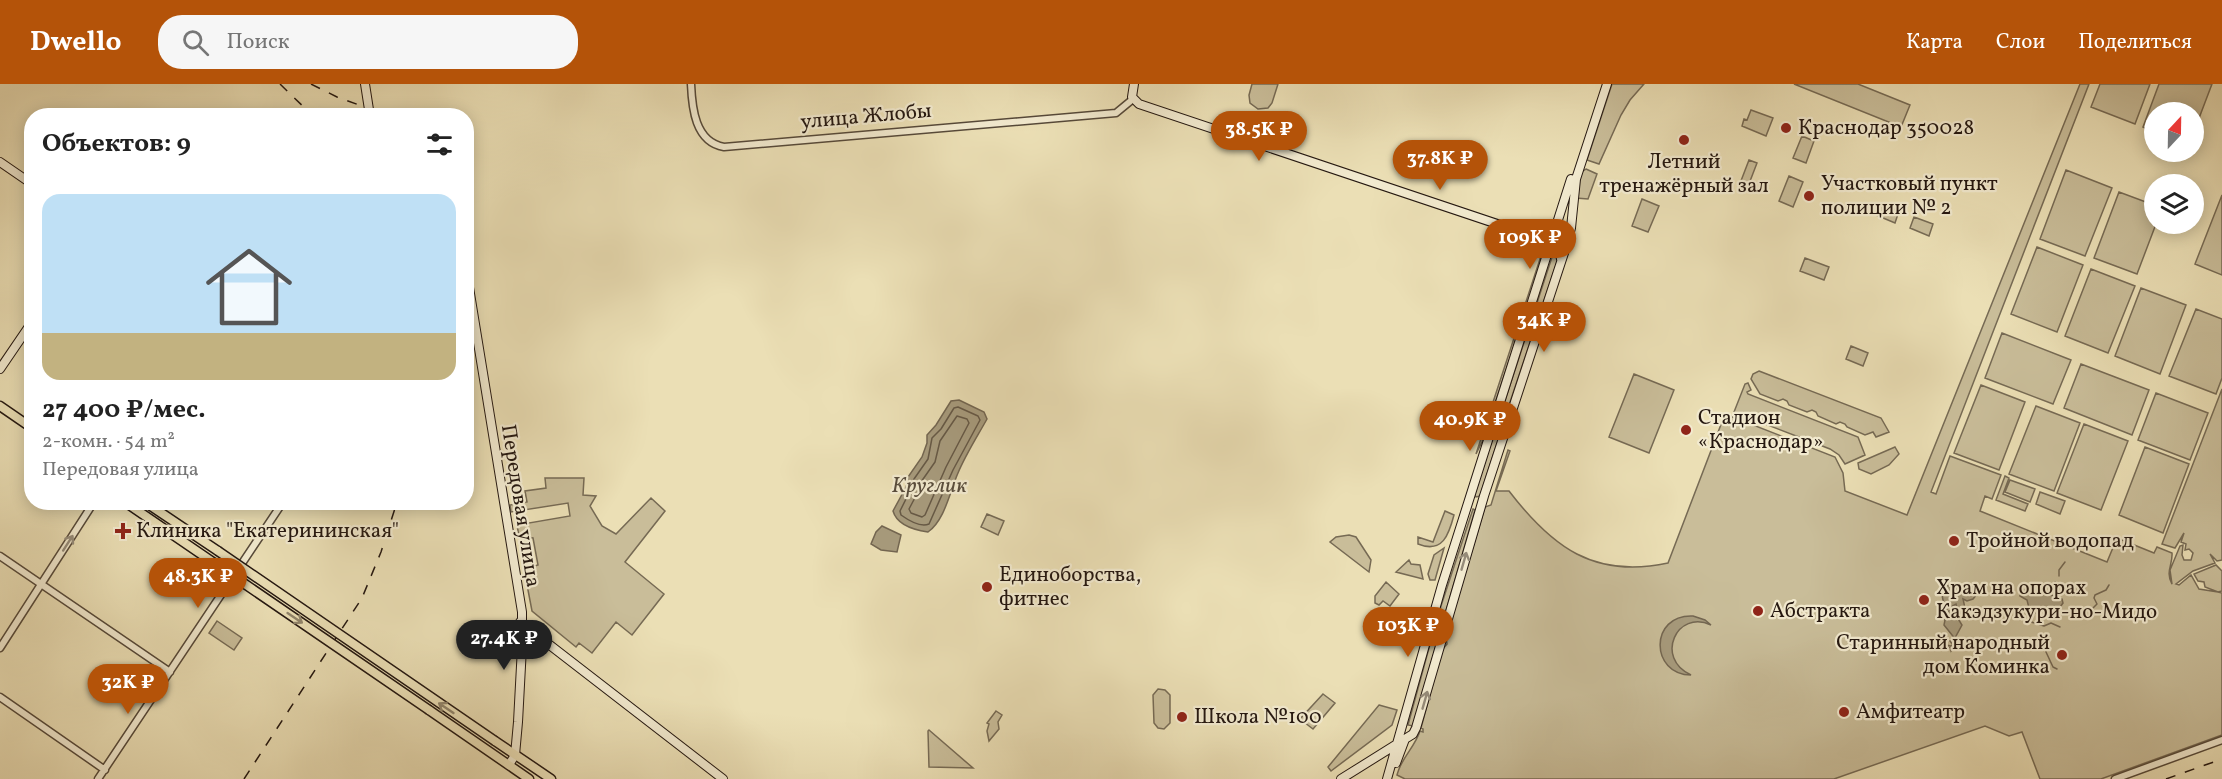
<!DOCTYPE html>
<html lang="ru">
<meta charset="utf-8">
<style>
:root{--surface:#fff;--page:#f6f6f6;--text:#222;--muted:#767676;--accent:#b45309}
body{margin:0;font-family:Vollkorn,serif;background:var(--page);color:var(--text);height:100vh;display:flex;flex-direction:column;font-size:22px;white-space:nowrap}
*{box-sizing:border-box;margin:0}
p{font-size:20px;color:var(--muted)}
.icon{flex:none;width:33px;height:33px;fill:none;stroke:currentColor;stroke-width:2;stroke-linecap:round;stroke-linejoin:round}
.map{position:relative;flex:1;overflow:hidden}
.panel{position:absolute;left:24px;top:24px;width:450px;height:402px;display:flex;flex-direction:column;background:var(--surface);border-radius:24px;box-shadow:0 3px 15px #0003}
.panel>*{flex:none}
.needle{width:39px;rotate:22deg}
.controls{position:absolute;left:2144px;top:18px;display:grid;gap:12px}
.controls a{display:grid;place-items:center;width:60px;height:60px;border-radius:50%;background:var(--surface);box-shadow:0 3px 15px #0003;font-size:30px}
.price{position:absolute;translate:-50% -51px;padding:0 14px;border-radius:21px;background:var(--accent);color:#fff;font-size:20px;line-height:39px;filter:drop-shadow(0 2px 3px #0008)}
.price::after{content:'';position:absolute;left:50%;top:36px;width:18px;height:14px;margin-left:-9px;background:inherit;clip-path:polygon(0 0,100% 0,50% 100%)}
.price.current{background:#222;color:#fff}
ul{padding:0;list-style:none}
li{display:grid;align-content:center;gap:12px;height:318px;padding:0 18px}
li span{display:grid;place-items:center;height:186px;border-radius:18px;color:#555}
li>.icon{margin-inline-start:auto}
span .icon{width:108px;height:108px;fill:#fffc;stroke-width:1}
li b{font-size:26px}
h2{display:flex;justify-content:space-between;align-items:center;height:72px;padding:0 18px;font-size:26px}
header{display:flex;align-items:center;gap:36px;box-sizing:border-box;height:84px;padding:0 30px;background:var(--accent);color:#fff}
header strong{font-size:28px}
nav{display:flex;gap:33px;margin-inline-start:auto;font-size:21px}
.search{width:420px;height:54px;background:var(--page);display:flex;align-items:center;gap:15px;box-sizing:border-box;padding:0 21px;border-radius:24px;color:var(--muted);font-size:22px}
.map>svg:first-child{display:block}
.green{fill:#c9bd99;stroke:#766a54;stroke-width:1.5}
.water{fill:#a79b7d;stroke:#736651;stroke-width:1.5}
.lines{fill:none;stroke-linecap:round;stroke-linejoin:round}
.shore{stroke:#665946;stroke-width:1.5}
.stream{stroke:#736651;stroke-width:1.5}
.tertiary-casing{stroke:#564939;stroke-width:9}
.secondary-casing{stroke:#241710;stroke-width:10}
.primary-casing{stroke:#241710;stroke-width:11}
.tertiary{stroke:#f2eacf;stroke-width:6}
.secondary{stroke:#f2eacf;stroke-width:8}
.primary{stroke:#ebdfb5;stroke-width:8}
.rail{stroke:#241710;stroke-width:1.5;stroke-dasharray:10 10;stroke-linecap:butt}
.primary-bridge-casing{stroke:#241710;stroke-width:11;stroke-linecap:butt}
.primary-bridge{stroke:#ebdfb5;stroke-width:8}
.oneway{stroke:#958b79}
.oneway2{stroke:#91856b}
.poi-dot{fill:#8f2418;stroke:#f2eacf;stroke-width:2}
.labels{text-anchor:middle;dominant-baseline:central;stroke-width:4.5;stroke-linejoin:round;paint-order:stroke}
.street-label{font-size:21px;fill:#241710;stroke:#f2eacf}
.poi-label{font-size:21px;fill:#241710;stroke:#f2eacf;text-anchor:start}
.water-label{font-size:22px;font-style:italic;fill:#584c3c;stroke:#f2eacf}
</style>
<header>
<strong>Dwello</strong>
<div class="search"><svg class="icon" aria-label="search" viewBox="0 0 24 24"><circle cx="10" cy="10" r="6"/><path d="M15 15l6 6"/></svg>Поиск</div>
<nav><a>Карта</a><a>Слои</a><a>Поделиться</a></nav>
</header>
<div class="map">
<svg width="2222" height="695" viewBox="0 0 2222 695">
<rect width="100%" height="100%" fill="#ebdfb5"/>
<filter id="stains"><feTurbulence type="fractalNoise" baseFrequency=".00333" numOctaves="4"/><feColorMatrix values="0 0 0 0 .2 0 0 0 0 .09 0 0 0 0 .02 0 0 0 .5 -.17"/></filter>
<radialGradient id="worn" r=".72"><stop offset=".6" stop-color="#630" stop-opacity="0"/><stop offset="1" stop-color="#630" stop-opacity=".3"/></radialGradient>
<path class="green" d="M1252,0H1278L1272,19L1268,24L1258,25L1250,19L1249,11Z
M1612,0H1644L1630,16L1621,31L1599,80L1587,76Z
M1794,0H1858L1910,21L1901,43Z
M2080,0H2089L1931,408L1936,410L1950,372L2001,391L1992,415L1985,412L1980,427L2107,478L2117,454L2154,469L2157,463L2172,469C2173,480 2165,488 2172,500L2170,486L2180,462L2183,461L2182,471L2184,476H2191L2193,469L2189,465L2185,466L2186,460L2181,458L2184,449L2175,464L2162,460L2222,305V476L2217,477L2210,470L2215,479L2193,487L2176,500L2179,501L2191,491L2199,505L2218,508L2205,503L2204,498L2198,497L2194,490L2216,481L2222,487V507L2218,508L2222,509V651L2101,695H2040L2022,648L2009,652L1985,642L1834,695H1405L1397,691C1401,674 1415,663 1420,647L1423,648V645L1421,644L1442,566L1447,560L1446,553L1485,423L1491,421L1508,366L1510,367L1496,407H1509C1552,463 1594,495 1668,479L1725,330L1835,373L1843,389L1845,407L1907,431Z
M2100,0H2150L2135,40L2091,23Z
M2159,0H2212L2193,50V28H2154V48L2143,43Z
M1751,26L1773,34L1766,52L1742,42L1744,35L1747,36Z
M1802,52L1814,57L1806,79L1793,74Z
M1749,76L1757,79L1747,105L1739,102Z
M1586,85L1597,90L1588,115L1576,114L1581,88Z
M2066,86L2112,104L2085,172L2040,155Z
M1789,92L1803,98L1793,123L1779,117Z
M2119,108L2154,121V140H2156L2137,190L2094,174Z
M2222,111V191L2195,180Z
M1642,115L1659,122L1648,148L1632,142Z
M1880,120L1899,127L1895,139L1876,131Z
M1914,133L1933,140L1929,152L1910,144Z
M2037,163L2083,181L2057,248L2011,230Z
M1553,170L1559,172L1501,345L1497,344V341Z
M1541,172L1543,175L1482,358L1476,370Z
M1805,174L1829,183L1824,196L1800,187Z
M2091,185L2135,202L2108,269L2065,252Z
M2141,204L2186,221L2160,290L2115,272Z
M2196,225L2222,235V294L2216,310L2169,292Z
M2002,249L2071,276L2053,320L1985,294Z
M1851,262L1868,269L1863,282L1846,275Z
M2081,280L2149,306L2132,351L2064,324Z
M1759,287L1881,334L1889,348L1876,353L1873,348L1865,351L1847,343L1845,340L1840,338L1836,340L1818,332L1816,328L1812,326L1807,328L1789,321L1787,317L1783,315L1778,317L1760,310L1751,295L1753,290Z
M1634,290L1674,306L1649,369L1609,353Z
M1748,299L1751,306L1747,308L1748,310L1858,353L1865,371L1845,380L1839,371L1830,365L1734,328L1745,300Z
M1981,301L2025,318L1999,386L1954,369Z
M2156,309L2208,329L2190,376L2138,356Z
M2036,322L2080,339L2054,407L2009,390Z
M2084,340L2128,357L2101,426L2057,409Z
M1495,352L1498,356L1480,412L1476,413L1474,410L1493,353Z
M1895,363L1899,370L1889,381L1871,390L1859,385L1858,379Z
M2145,363L2189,380L2163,449L2119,431Z
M2005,392L2009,394L2003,410L2028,420L2025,427L1996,416Z
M545,394H584L583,411L596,412L590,422L602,442L616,450L651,414L665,427L625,478L664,510L632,551L616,538L592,569L579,559L576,563L532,527L524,485L538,481L533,454L519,452L517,441L570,432L568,419L511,428L510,421L527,418L525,407L546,404Z
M2010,396L2035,405L2030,418L2005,408Z
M2040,408L2065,417L2060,430L2036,420Z
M1473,425L1475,426L1413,642L1408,641L1438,531Z
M1445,427L1454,431C1449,450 1443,470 1418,460V453L1433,458Z
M987,430L1004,437L998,451L981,443Z
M1349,451L1356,453L1371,476L1369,488L1330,458L1336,453Z
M1444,464L1435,496H1430L1428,490L1434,471Z
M1409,476L1411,480L1420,481L1423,495L1396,488Z
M1386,498L1399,510L1390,522L1383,517L1379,521L1375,519V512Z
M217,537L242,554L234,566L209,549Z
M1158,605L1165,606L1170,611V639L1164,645L1158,644L1154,639L1153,611Z
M1323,610L1335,619L1313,645L1300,635Z
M1379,621L1397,626L1392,641L1331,687L1328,683Z
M996,627L1002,631L998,638L999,645L989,657L987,647L989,640L987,639Z
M929,646L973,684L929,683L928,647Z"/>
<path class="water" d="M959,316L984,328L987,335C977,353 966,370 958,389C950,407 945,436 928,448C914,446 897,441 893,427L906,403L908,393L922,373L927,359V351L936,341L951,317Z
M882,442L901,451L897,468L881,466L871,460L876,448Z
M1946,501L1959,504L1964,507C1970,506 1971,499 1979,503L1978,507H1974L1977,510L1973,515L1967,517L1963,515L1965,524L1957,533L1962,541L1955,554L1957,557H1952L1955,561L1951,567L1950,564L1941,560L1951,562L1953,561L1950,557L1956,556L1944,541L1945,536L1943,534L1946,528L1957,524L1956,520L1945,526L1942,511Z
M2030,504L2043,506L2053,512L2057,510V513L2062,515L2063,519L2058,526L2052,528L2044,523L2041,524L2034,530L2032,523L2029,524L2027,516L2020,512V508Z
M1693,532L1705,536L1711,541C1677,525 1654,574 1691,591C1650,591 1649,530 1693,532Z"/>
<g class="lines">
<path class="shore" d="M958,323L978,332L980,336L953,386L929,440C920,444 908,436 901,431L900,427L911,405L914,395L928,375L932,354L941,345L954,324Z
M957,332L967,335L969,339L946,383L925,431L922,433L911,429L909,425L918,408L921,398L935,378L940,357Z"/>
<path class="stream" d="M2059,492V486L2065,478
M2055,510L2052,504L2055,498
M2055,527L2062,530L2066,528L2070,531H2075
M2083,533L2091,530L2090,527L2097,520L2094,514L2095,511L2106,506L2109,501
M2028,537L2044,542L2051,539L2060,543
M2045,560L2046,568L2053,583L2057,585"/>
<g class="tertiary-casing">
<path id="tertiary" d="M691,0C692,24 695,58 724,63L1116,29L1133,15
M0,472L170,588
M0,564L94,418
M0,613L105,686
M98,695L283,418
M2115,695L2222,656"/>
</g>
<g class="secondary-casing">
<path id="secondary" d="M365,0L370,32
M1134,0L1132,13L1139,20L1551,158L1559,164L1561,175
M0,78L32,100
M466,185L522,528V563L518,638L515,671L509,681
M0,285L32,238
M520,538L723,695
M1396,679L1405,655
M1341,695L1413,650L1416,644L1484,412L1565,166L1571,144L1576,95L1607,0
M1387,695L1442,501L1571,95"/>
</g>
<g class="primary-casing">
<path id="primary" d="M0,322L32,344
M145,418L218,467
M429,626L529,695
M495,657L551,695"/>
</g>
<use href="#tertiary" class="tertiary"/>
<use href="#secondary" class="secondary"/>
<use href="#primary" class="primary"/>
<path class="rail" d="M280,0L313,32
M311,0L337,13L362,22
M244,695L362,514L381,468L397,418
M2166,695L2222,675"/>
<g class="primary-bridge-casing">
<path id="primary-bridge" d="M125,418L429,626
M218,467L495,657"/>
</g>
<use href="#primary-bridge" class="primary-bridge"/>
</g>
<defs><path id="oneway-shaft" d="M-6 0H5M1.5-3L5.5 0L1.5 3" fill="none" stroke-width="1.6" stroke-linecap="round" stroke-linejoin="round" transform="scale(1.5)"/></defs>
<g class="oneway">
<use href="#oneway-shaft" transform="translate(68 459) rotate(-57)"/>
<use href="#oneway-shaft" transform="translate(1464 477) rotate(-74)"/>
<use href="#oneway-shaft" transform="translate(1425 616) rotate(-74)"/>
</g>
<g class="oneway2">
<use href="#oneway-shaft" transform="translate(295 534) rotate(34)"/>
<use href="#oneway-shaft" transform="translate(446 624) rotate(-146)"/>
</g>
<g class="poi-dot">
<circle cx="1786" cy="44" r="6"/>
<circle cx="1684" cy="56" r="6"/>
<circle cx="1809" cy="112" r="6"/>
<circle cx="1686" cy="346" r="6"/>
<path d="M120 438h6v6h6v6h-6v6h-6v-6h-6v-6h6z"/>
<circle cx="1954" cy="457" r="6"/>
<circle cx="987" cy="503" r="6"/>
<circle cx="1924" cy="516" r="6"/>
<circle cx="1758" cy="527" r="6"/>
<circle cx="2062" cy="571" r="6"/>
<circle cx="1844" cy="628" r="6"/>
<circle cx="1182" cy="633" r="6"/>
</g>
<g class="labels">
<g class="street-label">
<text transform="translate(866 33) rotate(-5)">улица Жлобы</text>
<text transform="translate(520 422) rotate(81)">Передовая улица</text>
</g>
<g class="poi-label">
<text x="1798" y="44">Краснодар 350028</text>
<text x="1684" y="78" text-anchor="middle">Летний<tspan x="1684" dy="24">тренажёрный зал</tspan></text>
<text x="1821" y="100">Участковый пункт<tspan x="1821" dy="24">полиции № 2</tspan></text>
<text x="1698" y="334">Стадион<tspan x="1698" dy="24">«Краснодар»</tspan></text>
<text x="136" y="447">Клиника "Екатерининская"</text>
<text x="1966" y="457">Тройной водопад</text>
<text x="999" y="491">Единоборства,<tspan x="999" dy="24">фитнес</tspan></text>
<text x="1936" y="504">Храм на опорах<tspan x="1936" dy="24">Какэдзукури-но-Мидо</tspan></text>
<text x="1770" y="527">Абстракта</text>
<text x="2050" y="559" text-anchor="end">Старинный народный<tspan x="2050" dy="24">дом Коминка</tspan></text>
<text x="1856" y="628">Амфитеатр</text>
<text x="1194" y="633">Школа №100</text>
</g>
<g class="water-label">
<text x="929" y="402">Круглик</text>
</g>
</g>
<rect width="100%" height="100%" filter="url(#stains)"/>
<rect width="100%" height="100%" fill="url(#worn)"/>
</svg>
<div class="controls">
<a><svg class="needle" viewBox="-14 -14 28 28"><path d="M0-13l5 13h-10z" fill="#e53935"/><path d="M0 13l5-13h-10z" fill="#767676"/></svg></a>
<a><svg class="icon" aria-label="layers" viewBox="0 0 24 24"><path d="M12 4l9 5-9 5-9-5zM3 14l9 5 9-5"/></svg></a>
</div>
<b class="price" style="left:1259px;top:78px">38.5K ₽</b>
<b class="price" style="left:1440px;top:107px">37.8K ₽</b>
<b class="price" style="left:1530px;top:186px">109K ₽</b>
<b class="price" style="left:1544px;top:269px">34K ₽</b>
<b class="price" style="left:1470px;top:368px">40.9K ₽</b>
<b class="price" style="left:198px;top:525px">48.3K ₽</b>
<b class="price" style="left:1408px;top:574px">103K ₽</b>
<b class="price current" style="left:504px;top:587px">27.4K ₽</b>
<b class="price" style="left:128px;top:631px">32K ₽</b>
<section class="panel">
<h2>Объектов: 9<svg class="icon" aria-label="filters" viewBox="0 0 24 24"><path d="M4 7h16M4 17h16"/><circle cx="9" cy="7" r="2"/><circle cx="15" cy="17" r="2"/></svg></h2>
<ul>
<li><span style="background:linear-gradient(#bfe0f5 75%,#c2b280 0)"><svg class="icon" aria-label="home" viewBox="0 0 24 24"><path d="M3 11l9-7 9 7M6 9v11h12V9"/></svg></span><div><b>27 400 ₽/мес.</b><p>2-комн. · 54 m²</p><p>Передовая улица</p></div></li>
</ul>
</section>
</div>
